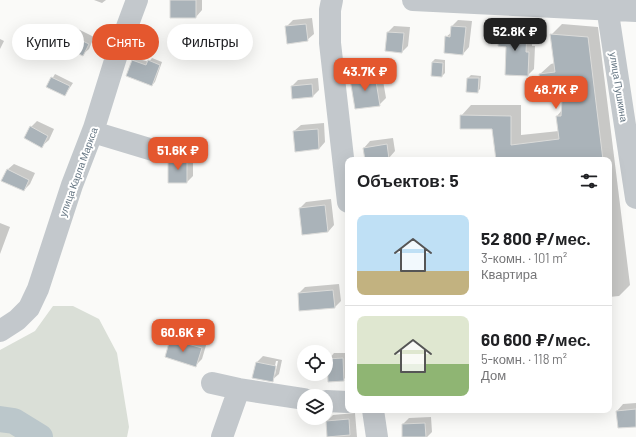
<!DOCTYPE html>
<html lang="ru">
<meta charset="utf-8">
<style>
:root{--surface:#fff;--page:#f6f6f6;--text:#202124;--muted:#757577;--line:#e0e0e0;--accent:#e4572e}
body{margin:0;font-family:Barlow,sans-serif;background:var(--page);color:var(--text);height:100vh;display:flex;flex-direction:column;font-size:15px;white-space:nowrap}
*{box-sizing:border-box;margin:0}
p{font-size:13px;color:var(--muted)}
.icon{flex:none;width:22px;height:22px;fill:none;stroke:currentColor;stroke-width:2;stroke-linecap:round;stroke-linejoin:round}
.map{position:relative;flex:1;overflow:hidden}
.panel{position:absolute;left:345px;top:157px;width:267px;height:256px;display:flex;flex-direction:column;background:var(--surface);border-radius:8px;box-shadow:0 4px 16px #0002}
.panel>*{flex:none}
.hud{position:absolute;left:12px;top:24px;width:273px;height:36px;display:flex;gap:8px}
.controls{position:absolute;left:297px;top:345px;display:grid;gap:8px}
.controls a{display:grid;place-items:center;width:36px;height:36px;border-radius:50%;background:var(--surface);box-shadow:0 4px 16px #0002;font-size:20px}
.price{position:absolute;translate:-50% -34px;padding:0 9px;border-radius:8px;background:var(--accent);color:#fff;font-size:13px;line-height:26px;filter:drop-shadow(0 1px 2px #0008)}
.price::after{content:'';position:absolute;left:50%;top:24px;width:12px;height:9px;margin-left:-6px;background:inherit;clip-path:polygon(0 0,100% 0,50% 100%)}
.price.current{background:#222;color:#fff}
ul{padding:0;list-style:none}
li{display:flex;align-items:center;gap:12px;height:100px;padding:0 12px}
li+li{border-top:1px solid var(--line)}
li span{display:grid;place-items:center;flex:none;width:112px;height:80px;border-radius:8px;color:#555}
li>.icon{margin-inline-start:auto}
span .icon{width:48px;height:48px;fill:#fffc;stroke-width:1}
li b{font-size:17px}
h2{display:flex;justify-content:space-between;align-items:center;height:48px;padding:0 12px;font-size:17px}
.tag{padding:0 14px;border-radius:18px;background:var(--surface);box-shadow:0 4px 16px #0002;font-size:14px;line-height:36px}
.tag.current{background:var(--accent);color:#fff}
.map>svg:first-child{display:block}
.green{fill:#dadfd7}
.shadow{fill:#0003;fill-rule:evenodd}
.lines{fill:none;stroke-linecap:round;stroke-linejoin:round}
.river{stroke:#bbc7cb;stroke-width:26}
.building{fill:#aab3b9;stroke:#dcdcda}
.minor{stroke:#c3c8cc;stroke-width:22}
.labels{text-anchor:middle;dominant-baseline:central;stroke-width:4;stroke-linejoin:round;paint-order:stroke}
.street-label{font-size:10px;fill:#657683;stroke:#fff}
</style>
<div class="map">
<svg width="636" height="437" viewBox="0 0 636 437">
<rect width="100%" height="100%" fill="#fafaf8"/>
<path class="green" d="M53,306H73L99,319L117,353L129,427L127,437H0V350L35,331Z"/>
<path class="shadow" d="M94,0H106L102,3Z
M171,0H202V10L196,17Z
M312,18L314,34L307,40L286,27L293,20Z
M458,20L472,21L469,47L463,54L446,37L452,32V26Z
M506,23L533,25L532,46H535L534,69L528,75L507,46L500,30Z
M562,24L598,27L630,285L619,296L609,297V160H497L493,128L461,116L471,105H521V135L559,131L557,116L562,110L563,99L540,74L551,64L555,63L551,35Z
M394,26L410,27L408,46L402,52L387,33Z
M76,28L94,37L89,49L82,55L63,45L69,34Z
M0,39L4,41L0,49Z
M136,58L149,62L152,58L162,62L155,82L152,85L133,61Z
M435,59L445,60V73L442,76L432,62Z
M381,69L386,98L379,105L351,79L358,73Z
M55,74L73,83L65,95L48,86Z
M471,75L481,76L480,89L477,92L467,91L468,78Z
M318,78L319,90L313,96L292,86L298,80Z
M37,121L54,129L49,140L42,146L31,127Z
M324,123L325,142L319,149L294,131L301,125Z
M393,138L395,151L389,158L366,160L364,148L370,141Z
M175,153H193V176L187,182L169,160Z
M14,164L35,173L30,184L24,190L7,170Z
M331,199L334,225L328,232L300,208L306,202Z
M0,223L10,227L0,254Z
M339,284L341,301L335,307L299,293L305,287Z
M178,333L207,342L202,359L196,365L171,340Z
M334,353H348V375L343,380L328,360Z
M263,356L282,360L279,374L272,380L256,363ZM276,361H278L275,375H273Z
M636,403V426L619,427L617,411L623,404Z
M355,413L357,437H333L327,421L333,415Z
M431,417L432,432L427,437H403V424L409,418Z"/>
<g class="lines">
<path class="river" d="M0,419L14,421L40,437"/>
</g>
<path class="building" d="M170,0H196V18H170Z
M306,24L308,41L287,44L285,26Z
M451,26L466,27L463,55L444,53L445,36L450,37Z
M499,29L527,31L526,52H529L528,76L505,75L506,47L498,46Z
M387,32L404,33L402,53L385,51Z
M68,34L89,44L83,56L62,46Z
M550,34L588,37L603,160H496L492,129H460V115L511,116V145L559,139L556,116H561L562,100L542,98L539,74L555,72Z
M132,60L146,65L148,60L160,65L152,86L126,76Z
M432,62L443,63L442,77L431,76Z
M375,75L380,106L355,109L350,79Z
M51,77L70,86L65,96L46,87Z
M467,78H479L478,93L466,92Z
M312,84L313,97L292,99L291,86Z
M30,126L48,136L42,148L24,138Z
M318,129L319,149L295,152L293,131Z
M387,144L389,159L365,160L363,148Z
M168,159H187V183H168Z
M7,169L29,180L24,191L1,181Z
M325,205L328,232L302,235L299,208Z
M333,290L335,308L299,311L298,293Z
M170,339L202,348L196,367L165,357Z
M343,358L344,381L328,382L327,359Z
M256,362L276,366L273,382L252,378Z
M636,409V427L618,428L616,411Z
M349,419L350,435L327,437L326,421Z
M425,423L426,437H402V424Z"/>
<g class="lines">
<path class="minor" d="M332,0L330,10V43L348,202
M413,0L636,11
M606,0L636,198
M93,132L156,151
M0,331L17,320L29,308L38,289L72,185L94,128L118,51L137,0
M212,383L239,389L304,399
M326,401L348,402
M373,410L377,437
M222,437L239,389"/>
</g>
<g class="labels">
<g class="street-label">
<text transform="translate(619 87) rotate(81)">улица Пушкина</text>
<text transform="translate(78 172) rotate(-70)">улица Карла Маркса</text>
</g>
</g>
</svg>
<div class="controls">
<a><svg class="icon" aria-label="locate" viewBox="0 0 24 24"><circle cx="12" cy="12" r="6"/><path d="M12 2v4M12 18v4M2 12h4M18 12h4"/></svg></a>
<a><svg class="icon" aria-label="layers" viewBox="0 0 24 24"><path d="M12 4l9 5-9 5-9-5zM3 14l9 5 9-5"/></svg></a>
</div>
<b class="price current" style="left:515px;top:52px">52.8K ₽</b>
<b class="price" style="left:365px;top:92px">43.7K ₽</b>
<b class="price" style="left:556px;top:110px">48.7K ₽</b>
<b class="price" style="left:178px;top:171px">51.6K ₽</b>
<b class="price" style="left:183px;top:353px">60.6K ₽</b>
<div class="hud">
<a class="tag">Купить</a>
<a class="tag current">Снять</a>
<a class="tag">Фильтры</a>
</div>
<section class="panel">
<h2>Объектов: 5<svg class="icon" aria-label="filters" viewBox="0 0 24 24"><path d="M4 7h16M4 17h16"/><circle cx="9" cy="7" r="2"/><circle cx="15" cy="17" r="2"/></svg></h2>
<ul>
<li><span style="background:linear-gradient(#bfe0f5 70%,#c2b280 0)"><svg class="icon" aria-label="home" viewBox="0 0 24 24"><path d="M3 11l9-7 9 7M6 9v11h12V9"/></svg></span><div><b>52 800 ₽/мес.</b><p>3-комн. · 101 m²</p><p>Квартира</p></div></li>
<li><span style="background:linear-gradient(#dfe7d0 60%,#8fb573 0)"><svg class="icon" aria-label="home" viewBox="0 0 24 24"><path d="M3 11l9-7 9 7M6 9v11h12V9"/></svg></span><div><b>60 600 ₽/мес.</b><p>5-комн. · 118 m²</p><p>Дом</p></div></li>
</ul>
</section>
</div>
